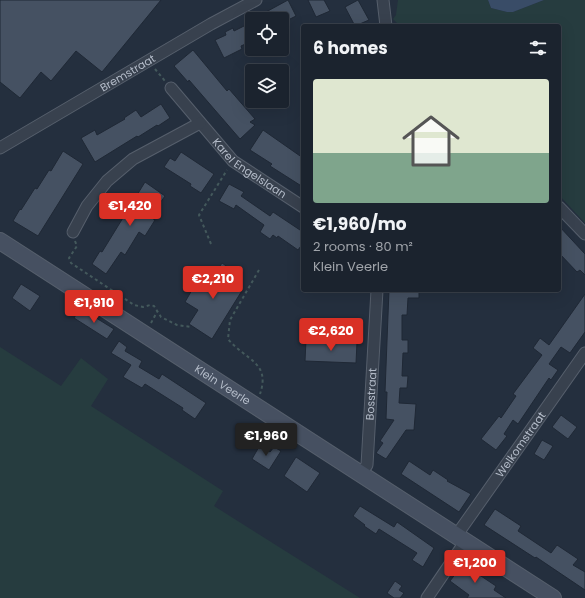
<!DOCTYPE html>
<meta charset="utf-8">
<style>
:root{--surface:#1b232e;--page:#242b36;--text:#f1f3f6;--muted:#a0a4aa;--line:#39404a;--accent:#d93025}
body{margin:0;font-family:Poppins,sans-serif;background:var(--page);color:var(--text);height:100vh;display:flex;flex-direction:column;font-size:15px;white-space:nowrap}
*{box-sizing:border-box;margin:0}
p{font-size:13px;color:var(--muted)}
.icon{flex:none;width:22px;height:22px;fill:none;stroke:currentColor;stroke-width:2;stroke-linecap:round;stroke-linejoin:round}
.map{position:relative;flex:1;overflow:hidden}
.side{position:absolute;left:301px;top:24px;width:260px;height:268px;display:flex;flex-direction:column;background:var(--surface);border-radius:4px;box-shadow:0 4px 16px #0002,0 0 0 1px var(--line)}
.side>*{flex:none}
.controls{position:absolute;left:245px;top:12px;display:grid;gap:8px}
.controls a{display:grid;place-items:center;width:44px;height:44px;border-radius:4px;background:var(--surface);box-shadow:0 4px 16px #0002,0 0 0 1px var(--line);font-size:20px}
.price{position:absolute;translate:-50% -34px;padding:0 9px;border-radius:4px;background:var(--accent);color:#fff;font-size:13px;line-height:26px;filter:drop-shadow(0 1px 2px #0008)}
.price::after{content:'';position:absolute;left:50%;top:24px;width:12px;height:9px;margin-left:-6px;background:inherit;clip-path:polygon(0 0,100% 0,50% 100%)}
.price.on{background:#222;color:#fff}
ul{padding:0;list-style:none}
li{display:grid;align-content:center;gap:8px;height:212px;padding:0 12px}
li span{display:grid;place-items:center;height:124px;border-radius:4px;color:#555}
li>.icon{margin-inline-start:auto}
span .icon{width:72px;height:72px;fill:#fffc;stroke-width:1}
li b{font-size:17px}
h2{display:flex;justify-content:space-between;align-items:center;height:48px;padding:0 12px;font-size:17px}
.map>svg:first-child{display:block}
.green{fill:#263c3f}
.water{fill:#394c67}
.building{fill:#455162;stroke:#1f2835}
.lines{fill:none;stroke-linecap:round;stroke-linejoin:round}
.minor-casing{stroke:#565f6c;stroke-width:13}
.secondary-casing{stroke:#565f6c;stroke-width:18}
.path{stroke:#44595c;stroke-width:2;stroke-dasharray:3 3;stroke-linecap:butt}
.minor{stroke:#38414e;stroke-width:11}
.secondary{stroke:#465061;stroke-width:16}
.labels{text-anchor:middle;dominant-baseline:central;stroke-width:4;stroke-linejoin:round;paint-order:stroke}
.street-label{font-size:11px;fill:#b4bcc9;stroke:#1d2633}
</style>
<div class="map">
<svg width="585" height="598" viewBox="0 0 585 598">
<rect width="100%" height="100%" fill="#242f3e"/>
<path class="green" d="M398,0H488L491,8L507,12H513L544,0H585V223L559,195V26H400L393,19L396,15Z
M0,347L61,386L81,358L108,379L91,406L223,491L214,506L360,598H0Z"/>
<path class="water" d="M488,0H544L513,12H507L491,8Z"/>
<path class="building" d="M0,0H161L102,72L76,51L51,81L41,72L20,98L0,82Z
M288,0L296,16L282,23V19H253Z
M308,0H324L330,11L316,17Z
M358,0L369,20L355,26L345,7Z
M252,22V41L241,46L242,49L224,58L215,40L226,35L225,32L233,28L234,31Z
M193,50L227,91L229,89L255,119L250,122L255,125L240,139L189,80L188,82L174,66Z
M161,104L170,118L158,126L157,125L138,137L137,136L95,162L81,138L95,130L97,135L125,119L124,118L136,110L141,117Z
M263,130L303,158V187L270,166L272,164L250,150Z
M63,151L83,164L38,236L13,221L20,209L21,210L35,188L37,189L49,170L51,171Z
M181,152L214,174L201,193L190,186L191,184L164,167L170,158L175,161Z
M145,182L165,196L150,217L155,220L145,236L139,232L125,255L121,252L106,274L92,264L100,251L102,252Z
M229,184L244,192L241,196L270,216L273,212L303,232V243L298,250L278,236L277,238L273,235L270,239L260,232L264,225L236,205L234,209L219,201Z
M559,226L585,254V275L580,270L577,272L559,253Z
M222,263L236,273L230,282L243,289L212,339L189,324L198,310L185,302L203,271L213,277Z
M21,284L40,296L30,311L12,298Z
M389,290H419V298H408L407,315H402V340H408V353H403L402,376H408L407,388H400L399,403L416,404L414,430H406L386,459L376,453L383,443L380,441L394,420L386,419L387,392H385Z
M585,294V332L570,353L561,347L549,364L558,370L551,380L549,378L518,424L513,420L504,434L507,436L496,450L481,439L499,416L501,418L516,396L513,394L542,355L533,348L540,338L549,345Z
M80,308L114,329L107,339L74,318Z
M306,340L357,342L356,363L305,361Z
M119,341L127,347L125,351L142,361L139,367L159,379L162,374L206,403L195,419L182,410L183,408L145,384L142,388L123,377L131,365L111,353Z
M561,415L577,427L568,439L552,427Z
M542,440L553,446L544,460L534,454Z
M260,445L270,452L274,447L281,451L269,470L252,459Z
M296,457L320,473L307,492L284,476Z
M409,461L430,475L433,470L448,480L447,481L471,494L459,512L401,474Z
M360,506L394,527L397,522L434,548L423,567L412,560L417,553L379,529L376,534L364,526L365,525L353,516Z
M495,509L521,526L518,531L551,553L557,545L578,559L573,565L585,572V590L536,557L535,558L484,525Z
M463,564L496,586L494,590L506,598H467L469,595L450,581Z
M395,581L402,586L399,590L404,593L400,598H394L387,593Z"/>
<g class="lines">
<g class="minor-casing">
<g id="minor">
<path d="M383,0L386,26"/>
<path id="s1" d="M171,88L233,161L303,207"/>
<path id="s2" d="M0,148L211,24L256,0"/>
<path d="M559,207L585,234"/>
<path d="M73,232L87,206L107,181L133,159L200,123"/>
<path id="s3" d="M361,473L367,465L377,290"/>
<path id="s4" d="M456,536L585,353"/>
<path d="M427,598L465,542"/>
</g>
</g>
<g class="secondary-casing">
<g id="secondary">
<path id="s5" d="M0,241L553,598"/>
</g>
</g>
<path class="path" d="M155,69L165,81
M75,241L77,246L69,258L71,263L134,305L143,307L150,305L154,306L161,317L177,325L191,327
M211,244L199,215L227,170
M259,270L230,320L228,339C245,360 271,362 260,394
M151,323L157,312"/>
<use href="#minor" class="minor"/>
<use href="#secondary" class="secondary"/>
</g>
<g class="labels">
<g class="street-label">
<text stroke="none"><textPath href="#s2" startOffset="148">Bremstraat</textPath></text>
<text stroke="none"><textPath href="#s1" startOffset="113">Karel Engelslaan</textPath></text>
<text stroke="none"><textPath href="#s5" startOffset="265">Klein Veerle</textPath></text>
<text stroke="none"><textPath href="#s3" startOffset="81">Bosstraat</textPath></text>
<text stroke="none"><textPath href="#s4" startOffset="112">Welkomstraat</textPath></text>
</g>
</g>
</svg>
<div class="controls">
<a><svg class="icon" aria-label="locate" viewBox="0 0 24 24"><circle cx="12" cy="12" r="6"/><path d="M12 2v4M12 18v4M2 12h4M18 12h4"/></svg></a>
<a><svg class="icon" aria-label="layers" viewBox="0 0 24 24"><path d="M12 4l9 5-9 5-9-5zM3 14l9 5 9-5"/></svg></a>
</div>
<b class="price" style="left:130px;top:227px">€1,420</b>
<b class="price" style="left:213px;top:300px">€2,210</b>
<b class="price" style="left:94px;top:324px">€1,910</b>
<b class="price" style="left:331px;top:352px">€2,620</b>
<b class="price on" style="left:266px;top:457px">€1,960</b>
<b class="price" style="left:475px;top:584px">€1,200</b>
<section class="side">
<h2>6 homes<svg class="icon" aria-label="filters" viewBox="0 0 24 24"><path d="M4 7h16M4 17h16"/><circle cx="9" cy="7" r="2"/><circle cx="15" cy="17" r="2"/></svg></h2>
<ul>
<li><span style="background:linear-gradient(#dfe7d0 60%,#7fa58c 0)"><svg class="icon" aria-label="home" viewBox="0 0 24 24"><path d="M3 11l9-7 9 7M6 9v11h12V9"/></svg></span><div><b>€1,960/mo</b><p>2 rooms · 80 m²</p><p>Klein Veerle</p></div></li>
</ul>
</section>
</div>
